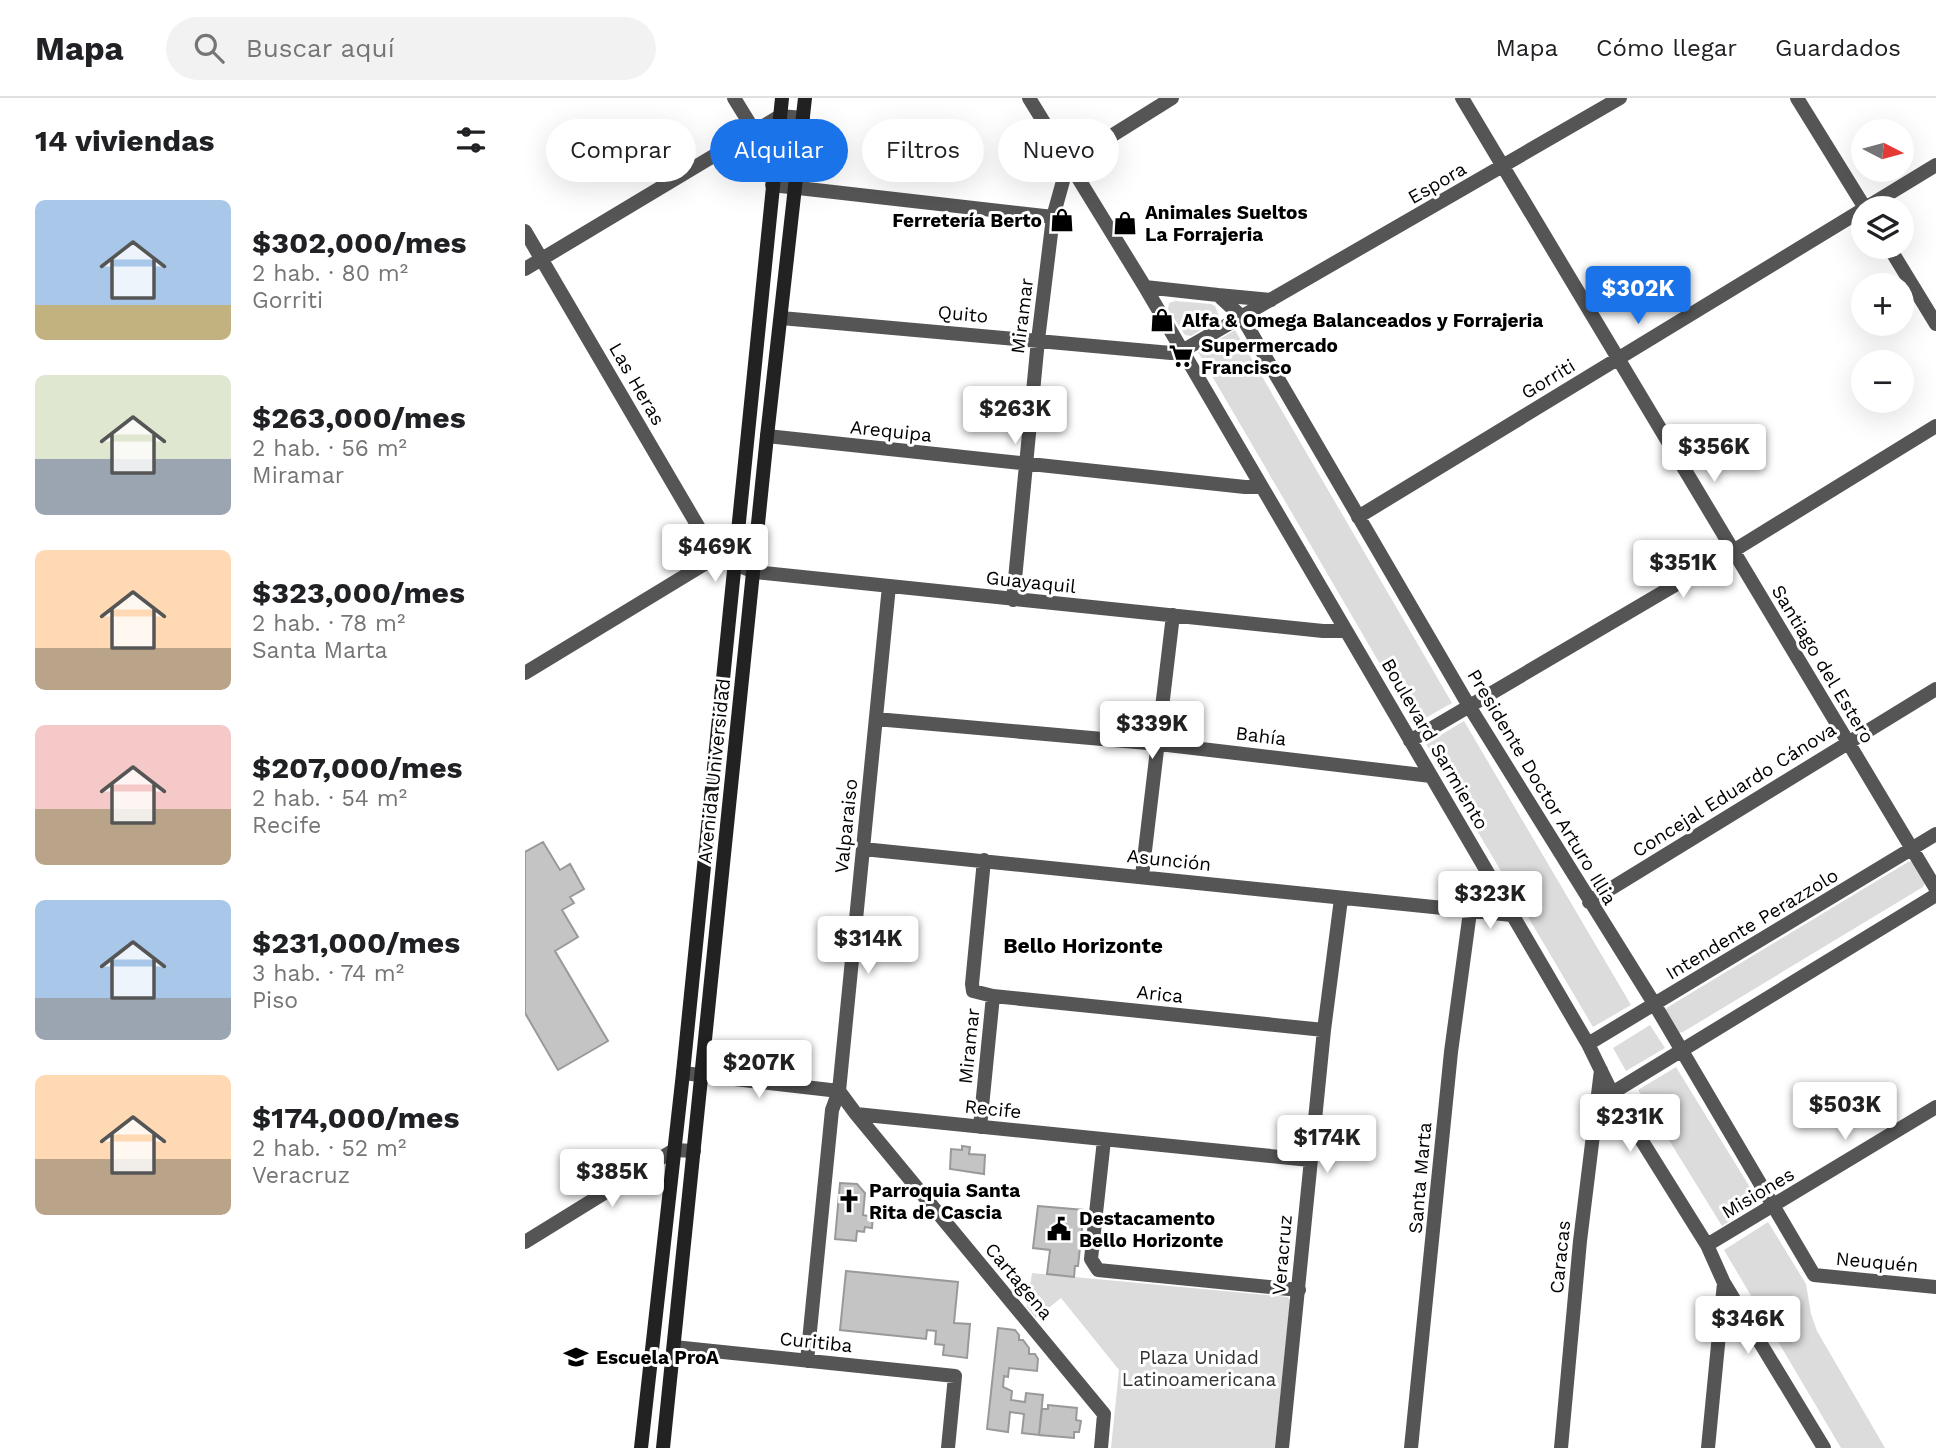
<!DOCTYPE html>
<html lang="es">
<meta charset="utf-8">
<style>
:root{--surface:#fff;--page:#f2f2f2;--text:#202124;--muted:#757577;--line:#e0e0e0;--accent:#1a73e8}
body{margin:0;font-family:"Work Sans",sans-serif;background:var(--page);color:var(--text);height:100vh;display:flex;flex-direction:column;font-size:26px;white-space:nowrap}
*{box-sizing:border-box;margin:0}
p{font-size:23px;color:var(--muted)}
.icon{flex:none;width:38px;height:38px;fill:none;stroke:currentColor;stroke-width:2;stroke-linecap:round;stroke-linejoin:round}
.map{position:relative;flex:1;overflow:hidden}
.sheet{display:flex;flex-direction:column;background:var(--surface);width:525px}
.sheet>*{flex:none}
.banner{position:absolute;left:21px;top:21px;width:665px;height:63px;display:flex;gap:14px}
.needle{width:46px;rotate:96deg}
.tools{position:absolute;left:1326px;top:21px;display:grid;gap:14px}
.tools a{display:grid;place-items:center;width:63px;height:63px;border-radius:50%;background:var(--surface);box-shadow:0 7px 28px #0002;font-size:35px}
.price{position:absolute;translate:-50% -60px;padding:0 16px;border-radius:7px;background:#fff;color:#222;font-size:23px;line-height:46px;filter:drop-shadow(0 2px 4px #0008)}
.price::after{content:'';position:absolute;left:50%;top:42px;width:21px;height:16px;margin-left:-10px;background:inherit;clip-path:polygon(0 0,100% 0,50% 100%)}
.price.selected{background:var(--accent);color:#fff}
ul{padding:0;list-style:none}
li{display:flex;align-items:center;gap:21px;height:175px;padding:0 35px}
li span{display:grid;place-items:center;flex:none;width:196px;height:140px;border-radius:10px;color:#555}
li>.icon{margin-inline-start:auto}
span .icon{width:84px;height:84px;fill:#fffc;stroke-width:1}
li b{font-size:30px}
h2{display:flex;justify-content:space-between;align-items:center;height:84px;padding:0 35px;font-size:30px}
.chip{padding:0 24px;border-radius:32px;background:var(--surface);box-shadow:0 7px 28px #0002;font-size:24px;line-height:63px}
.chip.selected{background:var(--accent);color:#fff}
header{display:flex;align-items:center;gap:42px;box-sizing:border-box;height:98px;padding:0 35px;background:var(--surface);border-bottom:2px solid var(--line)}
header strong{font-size:33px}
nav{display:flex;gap:38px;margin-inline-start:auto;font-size:24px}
.search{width:490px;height:63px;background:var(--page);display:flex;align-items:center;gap:18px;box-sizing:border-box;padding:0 24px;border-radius:38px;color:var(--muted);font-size:26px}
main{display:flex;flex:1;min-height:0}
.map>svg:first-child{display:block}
.green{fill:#dcdcdc}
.building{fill:#c4c4c4;stroke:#999;stroke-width:2}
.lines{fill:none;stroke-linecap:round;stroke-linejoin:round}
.minor{stroke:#555;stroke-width:14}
.secondary{stroke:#222;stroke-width:14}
.labels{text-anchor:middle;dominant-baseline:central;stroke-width:6;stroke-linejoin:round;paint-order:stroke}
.street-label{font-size:19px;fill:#000;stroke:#fff}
.poi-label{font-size:19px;font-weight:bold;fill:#000;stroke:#fff;text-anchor:start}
.park-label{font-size:19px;fill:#333;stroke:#fff}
.neighbourhood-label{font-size:21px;font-weight:bold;fill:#000;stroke:#fff}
</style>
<header>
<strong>Mapa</strong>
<div class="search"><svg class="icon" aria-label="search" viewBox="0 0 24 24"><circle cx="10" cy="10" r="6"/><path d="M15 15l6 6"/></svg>Buscar aquí</div>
<nav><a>Mapa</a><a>Cómo llegar</a><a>Guardados</a></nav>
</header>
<main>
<section class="sheet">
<h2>14 viviendas<svg class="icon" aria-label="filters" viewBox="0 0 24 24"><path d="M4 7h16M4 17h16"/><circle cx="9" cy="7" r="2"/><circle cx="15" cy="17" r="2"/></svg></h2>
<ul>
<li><span style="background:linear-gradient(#a9c7e8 75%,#c2b280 0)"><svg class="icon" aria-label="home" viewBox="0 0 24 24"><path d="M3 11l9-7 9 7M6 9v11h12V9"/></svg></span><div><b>$302,000/mes</b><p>2 hab. · 80 m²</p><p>Gorriti</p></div></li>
<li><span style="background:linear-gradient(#dfe7d0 60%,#9aa5b1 0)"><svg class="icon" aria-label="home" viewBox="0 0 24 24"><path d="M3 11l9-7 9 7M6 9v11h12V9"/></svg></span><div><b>$263,000/mes</b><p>2 hab. · 56 m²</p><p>Miramar</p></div></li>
<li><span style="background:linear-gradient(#ffd9b3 70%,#b9a48a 0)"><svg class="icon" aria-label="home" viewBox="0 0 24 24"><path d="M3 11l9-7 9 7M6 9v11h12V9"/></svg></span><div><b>$323,000/mes</b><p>2 hab. · 78 m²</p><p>Santa Marta</p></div></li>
<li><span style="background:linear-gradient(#f6c9c9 60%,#b9a48a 0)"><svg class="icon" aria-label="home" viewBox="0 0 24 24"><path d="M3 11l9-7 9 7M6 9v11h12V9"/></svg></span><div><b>$207,000/mes</b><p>2 hab. · 54 m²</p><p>Recife</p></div></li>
<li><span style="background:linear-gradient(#a9c7e8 70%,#9aa5b1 0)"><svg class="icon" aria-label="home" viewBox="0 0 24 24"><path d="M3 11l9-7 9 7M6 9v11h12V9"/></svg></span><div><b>$231,000/mes</b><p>3 hab. · 74 m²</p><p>Piso</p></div></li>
<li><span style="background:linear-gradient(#ffd9b3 60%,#b9a48a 0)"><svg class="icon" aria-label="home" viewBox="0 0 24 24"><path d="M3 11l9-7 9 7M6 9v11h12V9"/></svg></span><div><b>$174,000/mes</b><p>2 hab. · 52 m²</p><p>Veracruz</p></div></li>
</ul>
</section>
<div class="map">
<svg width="1411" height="1350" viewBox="0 0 1411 1350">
<rect width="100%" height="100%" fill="#fff"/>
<path class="green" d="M650,203L686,206L690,208L695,220L666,238L660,237L643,211L644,205Z
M710,232L927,605L890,626L673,254Z
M939,623L1106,907L1068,929L901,646Z
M1387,763L1400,785L1398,789L1158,934L1153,935L1140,912L1143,909L1383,764Z
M1125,927L1140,950L1101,973L1088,950Z
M1151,969L1234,1104L1197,1128L1113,992Z
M1243,1124L1281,1186L1286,1216L1292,1233L1360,1350H1316L1199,1152Z
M507,1175L763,1199L765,1202L750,1350H586L594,1272L536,1200L511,1220L502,1209Z"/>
<path class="building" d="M18,744L35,772L45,766L59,791L45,799L49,805L37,812L53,839L30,853L83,943L33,972L0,915V754Z
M437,1048L445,1049L444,1056L460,1057L459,1076L425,1071L426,1051L437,1052Z
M315,1085L332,1086L340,1095L338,1117L348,1119L347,1130L340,1129L339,1134L332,1133L331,1143L310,1141Z
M513,1108L559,1112L553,1168H550L549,1179L522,1176L525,1152L508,1150Z
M321,1173L433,1184L429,1225L445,1226L442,1260L418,1257L419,1247L410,1246L411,1233L402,1232L401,1241L315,1232Z
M473,1230L490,1232L494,1237V1242H498L504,1250V1256H510L513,1261L512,1273L484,1270L483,1279L479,1278L478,1289L487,1293L486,1302L500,1304L501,1295L518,1297L514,1337L497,1335L499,1316L485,1314L483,1334L462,1331Z
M523,1307L552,1310L551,1322L556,1323L554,1334H549V1340L514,1337L517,1311H523Z"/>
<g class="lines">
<path class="minor" d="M209,0L249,65
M504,0L620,189L1063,946L1087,995L1182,1147L1199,1185L1299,1350
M937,0L1411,791
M1272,0L1340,110
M543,65L647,0
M247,87L528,119
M0,133L191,459
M1364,149L1411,226
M0,171L255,18L278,20
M620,189L693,197L717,219L944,608L1130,907L1289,1177L1411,1189
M693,197L746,202
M256,220L646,255L657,253L1095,0
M242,338L720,389H737
M833,419L1411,67
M191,459L230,474L798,533H821
M488,502L513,242L528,119L543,65
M0,575L191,459
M351,621L634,646L906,678
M885,643L1208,453L1411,328
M338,751L987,817
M617,778L648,517
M1064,804L1411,591
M468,898L799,932
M1063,946L1411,736
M158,975L314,993L331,1016L785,1062
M1087,995L1411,797
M331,1016L579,1316L576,1350
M455,1029L468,898L448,893L447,886L459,762
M579,1042L566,1161L573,1172L774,1192
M0,1144L149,1052L169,1053
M1182,1147L1411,1009
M149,1249L430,1278L423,1350
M282,1263L307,1012L314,993L364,488
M757,1350L799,932L816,801
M886,1350L926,954L945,814
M1036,1350L1055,1143L1076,972
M1183,1350L1199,1185"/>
<path class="secondary" d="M116,1350L158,975L257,0
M138,1350L242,338L280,0"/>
</g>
<defs>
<g id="shop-bare" transform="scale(1.89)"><path d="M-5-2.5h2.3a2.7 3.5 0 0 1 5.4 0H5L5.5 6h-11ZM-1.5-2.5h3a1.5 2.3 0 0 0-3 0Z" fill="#000" stroke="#fff" stroke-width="2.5" paint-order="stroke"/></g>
<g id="supermarket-bare" transform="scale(1.89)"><path d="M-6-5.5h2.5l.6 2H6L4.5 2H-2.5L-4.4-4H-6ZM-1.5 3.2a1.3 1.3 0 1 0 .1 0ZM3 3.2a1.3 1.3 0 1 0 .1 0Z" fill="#000" stroke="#fff" stroke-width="2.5" paint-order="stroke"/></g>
<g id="church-bare" transform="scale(1.89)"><path d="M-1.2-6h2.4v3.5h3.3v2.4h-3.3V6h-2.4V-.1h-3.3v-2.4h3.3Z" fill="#000" stroke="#fff" stroke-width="2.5" paint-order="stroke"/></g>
<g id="civic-bare" transform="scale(1.89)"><path d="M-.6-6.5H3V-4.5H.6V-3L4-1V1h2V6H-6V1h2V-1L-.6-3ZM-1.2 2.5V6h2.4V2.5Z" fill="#000" stroke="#fff" stroke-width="2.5" paint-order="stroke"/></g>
<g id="school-bare" transform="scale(1.89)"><path d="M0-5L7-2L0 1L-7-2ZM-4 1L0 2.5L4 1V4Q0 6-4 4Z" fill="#000" stroke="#fff" stroke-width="2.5" paint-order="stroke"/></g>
</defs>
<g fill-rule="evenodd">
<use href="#shop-bare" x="537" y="122"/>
<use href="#shop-bare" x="600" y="125"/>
<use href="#shop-bare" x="637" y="222"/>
<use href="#supermarket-bare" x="656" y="258"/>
<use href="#church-bare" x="324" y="1103"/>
<use href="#civic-bare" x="534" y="1131"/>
<use href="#school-bare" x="51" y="1259"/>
</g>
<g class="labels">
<g class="street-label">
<text transform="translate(912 85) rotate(-30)">Espora</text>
<text transform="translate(438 216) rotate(5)">Quito</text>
<text transform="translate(497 218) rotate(-83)">Miramar</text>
<text transform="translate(1023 281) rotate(-31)">Gorriti</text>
<text transform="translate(112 286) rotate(60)">Las Heras</text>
<text transform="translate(366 333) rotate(6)">Arequipa</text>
<text transform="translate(506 484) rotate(6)">Guayaquil</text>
<text transform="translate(1298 566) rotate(59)">Santiago del Estero</text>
<text transform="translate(736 638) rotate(7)">Bahía</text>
<text transform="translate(910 646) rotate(60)">Boulevard Sarmiento</text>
<text transform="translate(189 673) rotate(-84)">Avenida Universidad</text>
<text transform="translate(1017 689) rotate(59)">Presidente Doctor Arturo Illia</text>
<text transform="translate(1209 692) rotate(-32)">Concejal Eduardo Cánova</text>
<text transform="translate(321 728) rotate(-84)">Valparaiso</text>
<text transform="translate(644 762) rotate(6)">Asunción</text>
<text transform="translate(1227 826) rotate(-31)">Intendente Perazzolo</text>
<text transform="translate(635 896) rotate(6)">Arica</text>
<text transform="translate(444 948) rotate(-84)">Miramar</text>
<text transform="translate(468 1011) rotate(6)">Recife</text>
<text transform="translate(895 1080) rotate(-85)">Santa Marta</text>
<text transform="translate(1233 1095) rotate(-31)">Misiones</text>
<text transform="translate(757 1157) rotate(-85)">Veracruz</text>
<text transform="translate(1035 1159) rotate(-84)">Caracas</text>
<text transform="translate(1352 1164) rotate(5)">Neuquén</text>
<text transform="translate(494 1183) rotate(50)">Cartagena</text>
<text transform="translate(291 1244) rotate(6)">Curitiba</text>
</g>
<g class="poi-label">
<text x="620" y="114">Animales Sueltos<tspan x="620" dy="22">La Forrajeria</tspan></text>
<text x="517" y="122" text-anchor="end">Ferretería Berto</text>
<text x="657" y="222">Alfa &amp; Omega Balanceados y Forrajeria</text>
<text x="676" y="247">Supermercado<tspan x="676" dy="22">Francisco</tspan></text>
<text x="344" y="1092">Parroquia Santa<tspan x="344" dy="22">Rita de Cascia</tspan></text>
<text x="554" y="1120">Destacamento<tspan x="554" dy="22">Bello Horizonte</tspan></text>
<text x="71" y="1259">Escuela ProA</text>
</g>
<g class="park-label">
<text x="674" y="1259">Plaza Unidad<tspan x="674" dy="22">Latinoamericana</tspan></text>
</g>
<g class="neighbourhood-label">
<text x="558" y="847">Bello Horizonte</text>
</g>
</g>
</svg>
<div class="tools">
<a><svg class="needle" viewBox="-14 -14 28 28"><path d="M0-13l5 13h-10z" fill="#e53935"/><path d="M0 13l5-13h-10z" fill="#757577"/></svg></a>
<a><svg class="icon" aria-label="layers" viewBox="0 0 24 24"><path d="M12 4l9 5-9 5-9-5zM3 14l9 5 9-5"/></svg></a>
<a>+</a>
<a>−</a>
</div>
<b class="price selected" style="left:1113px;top:228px">$302K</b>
<b class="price" style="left:490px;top:348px">$263K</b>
<b class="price" style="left:1189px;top:386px">$356K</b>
<b class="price" style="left:190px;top:486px">$469K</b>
<b class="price" style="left:1158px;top:502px">$351K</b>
<b class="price" style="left:627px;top:663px">$339K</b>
<b class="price" style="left:965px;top:833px">$323K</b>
<b class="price" style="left:343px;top:878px">$314K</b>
<b class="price" style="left:234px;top:1002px">$207K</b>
<b class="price" style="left:1320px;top:1044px">$503K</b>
<b class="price" style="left:1105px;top:1056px">$231K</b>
<b class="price" style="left:802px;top:1077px">$174K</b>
<b class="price" style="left:87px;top:1111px">$385K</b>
<b class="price" style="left:1223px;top:1258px">$346K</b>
<div class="banner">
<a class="chip">Comprar</a>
<a class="chip selected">Alquilar</a>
<a class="chip">Filtros</a>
<a class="chip">Nuevo</a>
</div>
</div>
</main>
